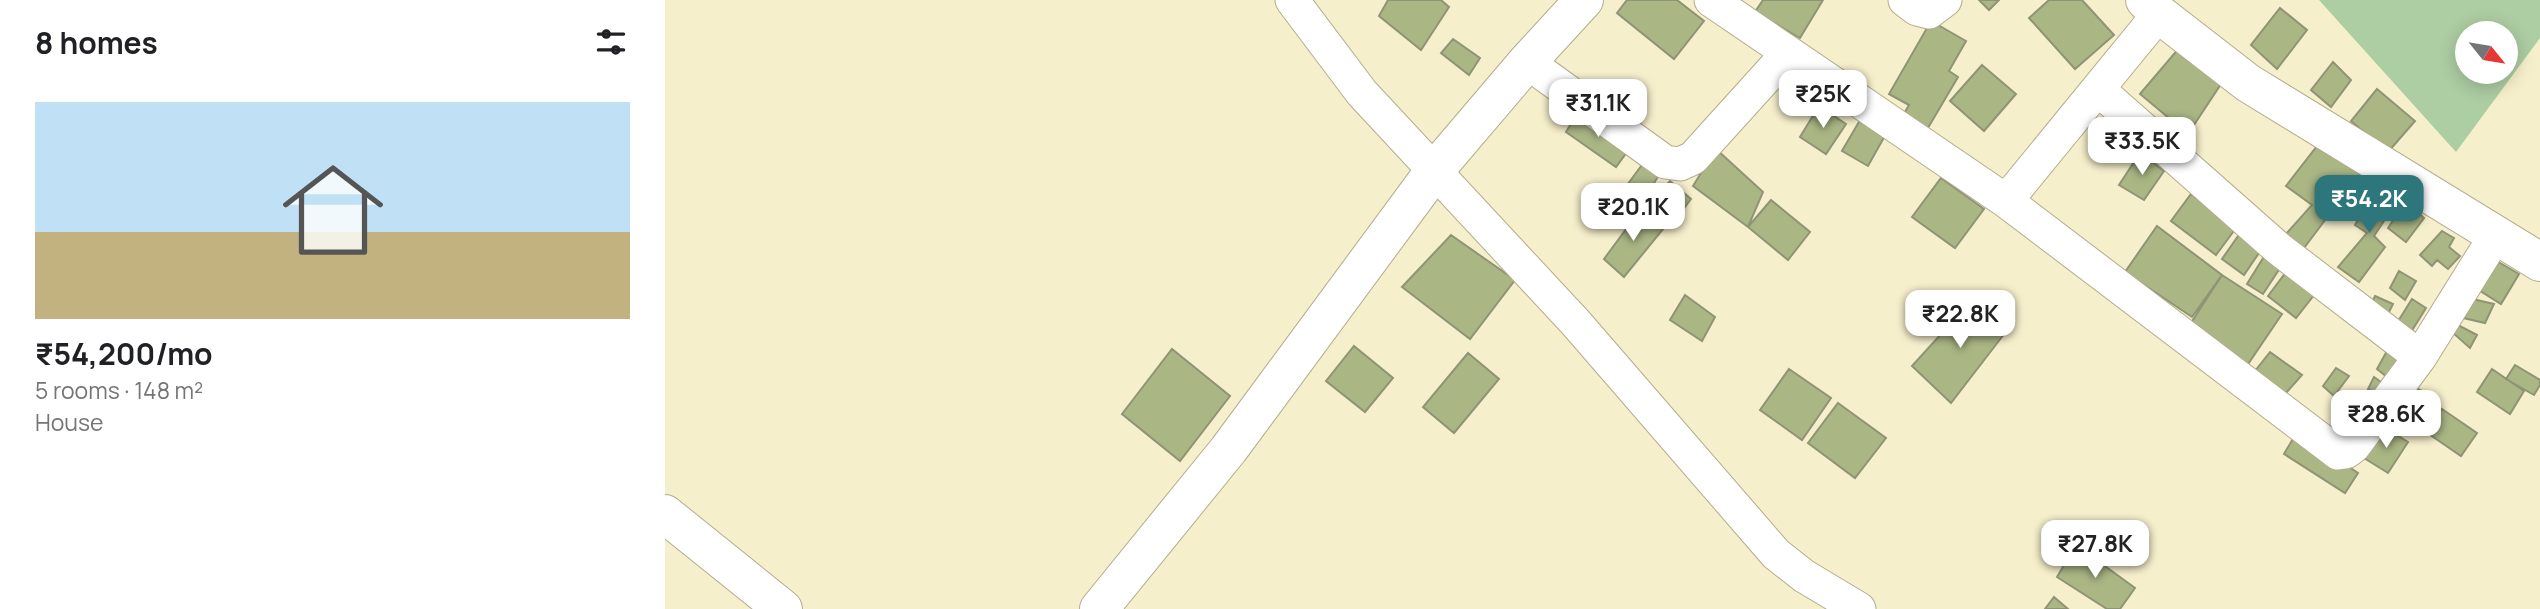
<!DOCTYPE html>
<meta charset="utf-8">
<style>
:root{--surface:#fff;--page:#f2f2f2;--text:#202124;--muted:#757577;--line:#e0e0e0;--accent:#2d767b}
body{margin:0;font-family:Manrope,sans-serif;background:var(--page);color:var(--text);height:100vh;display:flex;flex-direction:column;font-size:26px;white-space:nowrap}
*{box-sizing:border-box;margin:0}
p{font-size:23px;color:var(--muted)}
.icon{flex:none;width:38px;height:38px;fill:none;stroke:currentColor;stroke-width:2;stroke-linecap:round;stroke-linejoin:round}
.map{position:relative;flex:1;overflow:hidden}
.sheet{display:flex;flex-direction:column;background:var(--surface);width:665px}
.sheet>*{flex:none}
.needle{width:46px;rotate:120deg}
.buttons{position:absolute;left:1790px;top:21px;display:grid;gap:14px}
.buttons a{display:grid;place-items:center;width:63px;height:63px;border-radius:50%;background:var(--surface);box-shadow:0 4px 18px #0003;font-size:35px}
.price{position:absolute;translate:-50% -60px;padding:0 16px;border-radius:14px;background:#fff;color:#222;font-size:23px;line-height:46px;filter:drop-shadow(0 2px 4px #0008)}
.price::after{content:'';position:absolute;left:50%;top:42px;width:21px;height:16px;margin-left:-10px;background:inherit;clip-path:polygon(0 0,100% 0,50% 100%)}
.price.active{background:var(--accent);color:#fff}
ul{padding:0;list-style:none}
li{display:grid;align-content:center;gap:14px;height:371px;padding:0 35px}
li+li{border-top:2px solid var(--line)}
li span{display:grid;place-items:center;height:217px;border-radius:0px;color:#555}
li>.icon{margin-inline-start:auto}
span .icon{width:126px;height:126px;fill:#fffc;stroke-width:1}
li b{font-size:30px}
h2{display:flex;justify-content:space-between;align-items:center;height:84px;padding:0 35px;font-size:30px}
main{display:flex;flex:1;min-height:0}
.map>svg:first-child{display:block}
.water{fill:#adcda3;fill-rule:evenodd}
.building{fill:#abb685;stroke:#8e9475;stroke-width:2}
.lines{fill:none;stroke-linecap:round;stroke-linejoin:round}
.street-casing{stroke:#b4ac8c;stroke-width:35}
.secondary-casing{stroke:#b4ac8c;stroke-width:40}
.street{stroke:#fff;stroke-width:33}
.secondary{stroke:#fff;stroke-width:38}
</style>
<main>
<section class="sheet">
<h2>8 homes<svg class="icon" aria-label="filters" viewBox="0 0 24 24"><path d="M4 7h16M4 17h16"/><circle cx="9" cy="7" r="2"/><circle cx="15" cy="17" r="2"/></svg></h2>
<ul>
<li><span style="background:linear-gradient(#bfe0f5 60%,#c2b280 0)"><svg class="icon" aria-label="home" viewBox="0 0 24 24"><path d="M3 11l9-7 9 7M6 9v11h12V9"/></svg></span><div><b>₹54,200/mo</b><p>5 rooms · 148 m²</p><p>House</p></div></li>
</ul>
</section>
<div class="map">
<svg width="1875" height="609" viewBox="0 0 1875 609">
<rect width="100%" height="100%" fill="#f6efcc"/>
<path class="water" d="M1654,0H1875V38L1791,152ZM1802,33H1841V72H1802Z"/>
<path class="building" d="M723,0H776L784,7L756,50L714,16Z
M962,0H1012L1039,21L1009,59L952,13Z
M1098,0H1158L1135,38L1090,12Z
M1314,0H1334L1324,10Z
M1384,0H1417L1449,35L1410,69L1364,18Z
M1615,8L1642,30L1612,69L1586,45Z
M1266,21L1301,41L1284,71L1293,77L1260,133L1236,119L1244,105L1224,94Z
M788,39L815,58L804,75L776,53Z
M1514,48L1558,81L1523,134L1475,94Z
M1668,62L1686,80L1666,107L1646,90Z
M1317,65L1351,94L1319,131L1285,101Z
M1712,89L1750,121L1723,152L1686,121Z
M1154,106L1181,124L1161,154L1135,137Z
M915,109L965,148L951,167L901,132Z
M1195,120L1221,134L1203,166L1177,151Z
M1656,141L1697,171L1636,252L1620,235L1647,205L1621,186Z
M1051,149L1098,192L1083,227L1028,186Z
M1475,153L1499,171L1479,200L1454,185Z
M982,158L996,172L979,199L960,188Z
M1276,178L1319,209L1290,248L1247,217Z
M1005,181L1026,199L1008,223L987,202Z
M1715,184L1733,200L1709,236L1720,247L1694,282L1673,267L1702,233L1690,225Z
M1526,194L1571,228L1551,255L1506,221Z
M1106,200L1145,232L1123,260L1083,227Z
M1741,201L1759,218L1741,242L1723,228Z
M976,209L998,229L959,277L939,259Z
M1492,226L1557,275L1527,317L1460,272Z
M1777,231L1789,238L1784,247L1795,256L1783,269L1772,260L1767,266L1755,255Z
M1576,232L1598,247L1579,275L1557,259Z
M786,235L850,280L805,339L737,287Z
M1600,255L1617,265L1598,294L1582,284Z
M1830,260L1854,274L1836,304L1812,289Z
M1624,268L1653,290L1631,318L1603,296Z
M1734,271L1751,281L1740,300L1725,288Z
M1557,275L1617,314L1581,367L1524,326Z
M1020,295L1050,317L1037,341L1005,320Z
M1710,296L1728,304L1720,320L1704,309Z
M1803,298L1829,304L1820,323L1794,317Z
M1747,299L1761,308L1746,332L1732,323Z
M1307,300L1343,329L1286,403L1247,366Z
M1789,323L1812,335L1805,348L1787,332Z
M689,346L728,378L700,412L661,381Z
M507,349L565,396L515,461L457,414Z
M1722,351L1739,363L1727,381L1712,369Z
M1605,352L1637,375L1620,394L1590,371Z
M803,353L834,379L789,433L758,407Z
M1850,365L1875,380V385L1869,395L1841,379Z
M1671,368L1684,376L1669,396L1658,386Z
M1124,369L1166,398L1137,440L1095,410Z
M1827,369L1859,391L1845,414L1812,392Z
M1709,377L1723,387L1718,397L1703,389Z
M1747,386L1769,397L1757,420L1735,409Z
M1173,403L1221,438L1190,478L1143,443Z
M1777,409L1812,433L1796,456L1761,432Z
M1719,427L1743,442L1723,473L1699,458Z
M1632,432L1693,473L1680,493L1619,454Z
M1411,545L1470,588L1455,609H1442L1392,577Z
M1389,597L1403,609H1380Z"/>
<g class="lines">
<g class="street-casing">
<path id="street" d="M627,0L697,93L911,323L1111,554L1139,576L1194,609
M1046,0L1341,201L1673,453L1681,452L1689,446L1755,357L1831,235
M1240,0L1252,9L1264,12L1280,0
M862,62L1000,162L1015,164L1028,158L1123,53
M1434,90L1614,249L1755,357
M1341,201L1494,14"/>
</g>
<g class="secondary-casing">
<path id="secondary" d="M1480,0L1494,14L1583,83L1875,262
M0,514L118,609
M434,609L564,449L770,170L862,62L919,0"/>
</g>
<use href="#street" class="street"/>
<use href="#secondary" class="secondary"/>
</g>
</svg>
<div class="buttons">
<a><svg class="needle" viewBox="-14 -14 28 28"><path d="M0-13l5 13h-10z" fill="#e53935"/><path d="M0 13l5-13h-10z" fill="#757577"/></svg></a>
</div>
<b class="price" style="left:1158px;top:130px">₹25K</b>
<b class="price" style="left:933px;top:139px">₹31.1K</b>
<b class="price" style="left:1477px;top:177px">₹33.5K</b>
<b class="price active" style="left:1704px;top:235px">₹54.2K</b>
<b class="price" style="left:968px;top:243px">₹20.1K</b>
<b class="price" style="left:1295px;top:350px">₹22.8K</b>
<b class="price" style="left:1721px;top:450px">₹28.6K</b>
<b class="price" style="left:1430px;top:580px">₹27.8K</b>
</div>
</main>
